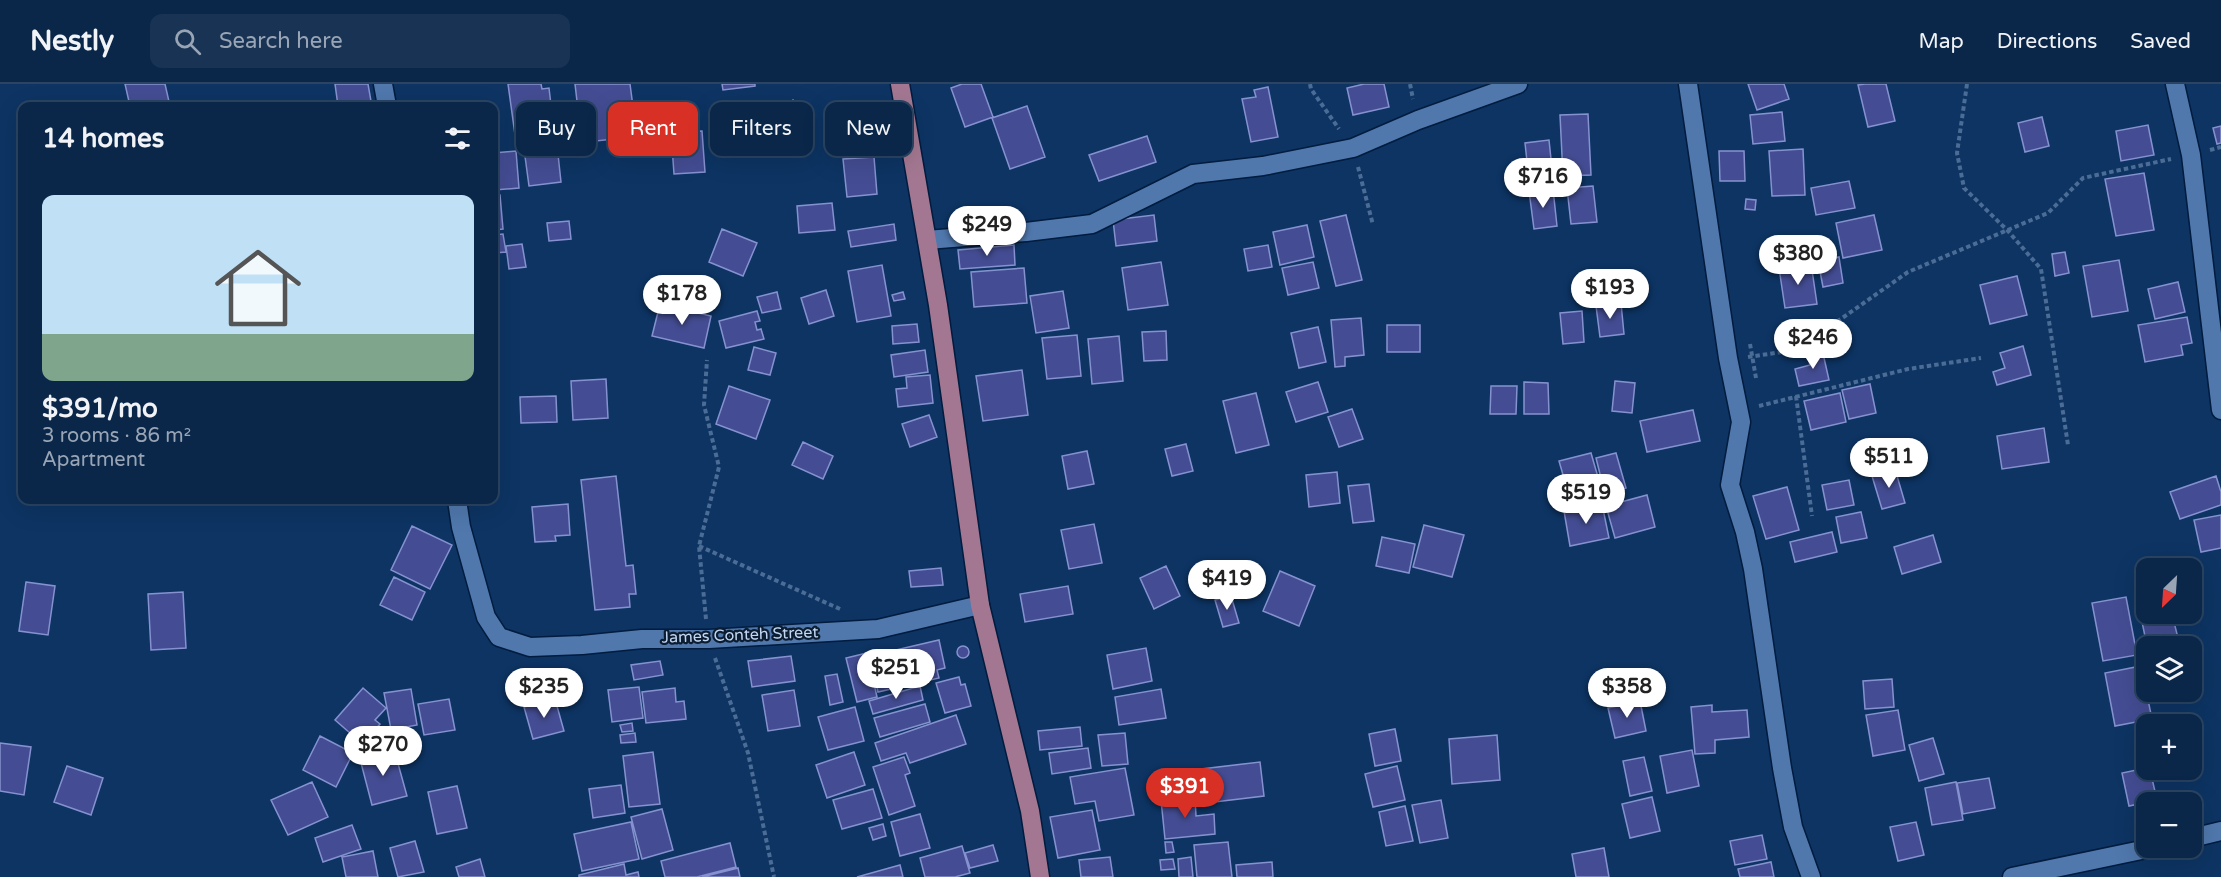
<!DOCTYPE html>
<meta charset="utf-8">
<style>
:root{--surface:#0a274a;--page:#183354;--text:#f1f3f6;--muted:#99a5b5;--line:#2a4462;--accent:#d93025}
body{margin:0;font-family:"Varela Round",sans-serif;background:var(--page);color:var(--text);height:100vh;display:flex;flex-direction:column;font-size:22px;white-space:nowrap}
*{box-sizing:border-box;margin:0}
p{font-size:20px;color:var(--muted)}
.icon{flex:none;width:33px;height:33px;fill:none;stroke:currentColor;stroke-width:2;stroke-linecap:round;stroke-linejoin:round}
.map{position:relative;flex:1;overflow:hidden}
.drawer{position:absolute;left:18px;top:18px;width:480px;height:402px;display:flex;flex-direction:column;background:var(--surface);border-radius:12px;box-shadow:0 6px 24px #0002,0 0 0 2px var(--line)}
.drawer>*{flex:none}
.hud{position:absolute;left:516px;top:18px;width:570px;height:54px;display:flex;gap:12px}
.needle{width:39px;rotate:205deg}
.buttons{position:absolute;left:2136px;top:474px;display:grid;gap:12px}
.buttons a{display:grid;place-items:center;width:66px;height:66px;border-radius:12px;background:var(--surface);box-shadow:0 6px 24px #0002,0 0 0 2px var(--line);font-size:30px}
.price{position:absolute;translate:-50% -51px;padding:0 14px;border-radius:21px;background:#fff;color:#222;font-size:20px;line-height:39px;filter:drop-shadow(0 2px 3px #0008)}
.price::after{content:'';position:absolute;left:50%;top:36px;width:18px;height:14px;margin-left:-9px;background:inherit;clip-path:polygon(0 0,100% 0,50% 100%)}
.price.on{background:var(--accent);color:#fff}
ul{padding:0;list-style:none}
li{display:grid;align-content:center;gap:12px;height:318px;padding:0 24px}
li span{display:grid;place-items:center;height:186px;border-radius:12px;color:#555}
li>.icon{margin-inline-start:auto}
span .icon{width:108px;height:108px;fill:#fffc;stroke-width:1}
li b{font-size:26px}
h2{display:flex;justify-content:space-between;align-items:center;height:72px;padding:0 24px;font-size:26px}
.pill{padding:0 21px;border-radius:12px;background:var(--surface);box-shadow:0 6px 24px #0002,0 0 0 2px var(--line);font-size:21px;line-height:54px}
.pill.on{background:var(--accent);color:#fff}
header{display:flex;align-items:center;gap:36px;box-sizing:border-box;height:84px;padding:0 30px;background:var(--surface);border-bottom:2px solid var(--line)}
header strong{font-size:28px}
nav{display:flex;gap:33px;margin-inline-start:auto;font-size:21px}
.search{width:420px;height:54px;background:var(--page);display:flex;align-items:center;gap:15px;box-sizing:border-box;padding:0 21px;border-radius:12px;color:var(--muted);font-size:22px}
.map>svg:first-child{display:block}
.building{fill:#444d93;stroke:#8692d0;stroke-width:1.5}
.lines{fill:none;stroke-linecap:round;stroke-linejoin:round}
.minor-casing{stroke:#011c3e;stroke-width:21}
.major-casing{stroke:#011c3e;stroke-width:21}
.path{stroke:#4b6c95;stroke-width:4;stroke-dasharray:4.5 3;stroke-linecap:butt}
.minor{stroke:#5078ad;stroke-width:18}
.major{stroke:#a37791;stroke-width:18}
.labels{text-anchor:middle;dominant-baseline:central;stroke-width:4.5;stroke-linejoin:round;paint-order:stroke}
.street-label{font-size:16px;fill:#c1d7f4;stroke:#0c1d32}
</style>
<header>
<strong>Nestly</strong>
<div class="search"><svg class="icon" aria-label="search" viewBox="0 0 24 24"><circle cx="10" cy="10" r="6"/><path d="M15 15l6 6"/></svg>Search here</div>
<nav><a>Map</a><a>Directions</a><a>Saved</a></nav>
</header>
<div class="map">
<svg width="2221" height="793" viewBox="0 0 2221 793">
<rect width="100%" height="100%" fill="#0d3463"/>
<path class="building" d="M125,0H165L170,22H130Z
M335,0H368L371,17L338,22Z
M508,0H541L542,5L549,4L553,38L546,39L548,54L516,58Z
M575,0H630L635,38L611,40L613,55L596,57L594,42L580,43Z
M722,0H755V2L723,6Z
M962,0H981L993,33L965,43L951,4Z
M1364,0H1384L1389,23L1353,31L1347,4Z
M1748,0H1784L1789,15L1757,26Z
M1865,0H1886L1895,37L1868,43L1858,1Z
M1268,3L1278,53L1251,58L1242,15L1256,13L1254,6Z
M793,16L803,29L794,36L784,23Z
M1027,22L1045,73L1010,85L992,34Z
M1782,28L1785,57L1753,60L1750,31Z
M1588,30L1591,91L1563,92L1560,31Z
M2042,33L2049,62L2025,68L2018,39Z
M2148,41L2154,71L2121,77L2116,47Z
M2221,42V59L2217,60L2213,44Z
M702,47L705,88L674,90L671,48Z
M1147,52L1156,78L1099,97L1089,71Z
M1549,56L1553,94L1529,96L1525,59Z
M557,61L561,98L529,102L524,65Z
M1803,65L1805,111L1772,112L1769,67Z
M516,67L519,104L494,106V69Z
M1719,67H1744L1745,97H1720Z
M874,73L877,110L847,113L843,75Z
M2144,89L2154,146L2116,152L2105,95Z
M1849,97L1855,124L1816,131L1811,104Z
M1593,102L1597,138L1571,140L1567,104Z
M1553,105L1557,142L1534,145L1529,107Z
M500,111L503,145L494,146V112Z
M1746,115L1756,116L1755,126L1745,125Z
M832,119L835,146L799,149L797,122Z
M1154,131L1157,157L1116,162L1113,136Z
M1346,131L1362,196L1336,202L1320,137Z
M1874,131L1882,166L1843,174L1836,139Z
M569,137L571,155L549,157L547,139Z
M894,140L896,156L851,163L848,147Z
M1307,141L1314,173L1280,181L1273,148Z
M722,145L757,159L743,192L709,178Z
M503,150L506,168L494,169V151Z
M522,160L526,183L509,185L506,162Z
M1014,161L1015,181L960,185L958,166Z
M1268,161L1272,183L1248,187L1244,165Z
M2065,168L2069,189L2055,192L2052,170Z
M1839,173L1843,199L1823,203L1818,177Z
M2119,176L2128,227L2092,233L2083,182Z
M1161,178L1168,221L1128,226L1122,184Z
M1313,178L1319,204L1288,211L1282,184Z
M1811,179L1817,220L1785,224L1779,184Z
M882,181L891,232L857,238L848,187Z
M1024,184L1027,219L974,223L971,188Z
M2017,192L2027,231L1990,240L1980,201Z
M2178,198L2185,228L2155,235L2148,205Z
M826,206L834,232L809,240L801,214Z
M1063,207L1069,244L1036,249L1030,212Z
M777,208L781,225L762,229L757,213Z
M903,208L905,215L894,217L892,211Z
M1621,219L1624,250L1600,253L1596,222Z
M660,220L711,232L704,264L652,252Z
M757,227L760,237L755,238L757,246L761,245L764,255L726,264L719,237Z
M1582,227L1584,258L1563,260L1560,229Z
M2187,233L2192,259L2181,261L2183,271L2145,278L2138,241Z
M1361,234L1364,271L1345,273V282L1335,283L1331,236Z
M917,240L919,258L893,260L892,242Z
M1387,241H1420V268H1387Z
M1318,243L1326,278L1299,284L1291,249Z
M1166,247L1167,276L1144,277L1142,248Z
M1077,251L1081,292L1047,295L1042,254Z
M1119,252L1123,297L1092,300L1088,255Z
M2023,262L2031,291L1997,301L1993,288L2005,284L2000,269Z
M754,263L776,269L770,291L748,286Z
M1822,265L1829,296L1799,302L1795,285L1810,281L1807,268Z
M925,266L928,288L894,293L891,271Z
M1022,286L1028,331L983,337L976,292Z
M930,291L933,319L898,323L896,305L907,304L906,293Z
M606,295L608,334L573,336L571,297Z
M1615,297L1635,299L1632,329L1612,327Z
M1318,298L1328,328L1296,338L1286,308Z
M1524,298L1548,299L1549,330H1524Z
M1870,300L1876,329L1849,335L1842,306Z
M729,302L770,316L756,355L716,340Z
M1491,302H1517L1516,330H1490Z
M1256,309L1269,361L1236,369L1223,317Z
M1840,309L1846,338L1811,346L1804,317Z
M556,312L557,338L521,339L520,313Z
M1352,325L1363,355L1339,363L1328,333Z
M1693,326L1700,357L1647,368L1640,337Z
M929,331L937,353L910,363L902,340Z
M2044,344L2049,378L2002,385L1997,352Z
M803,358L833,372L823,395L792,381Z
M1186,360L1193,387L1172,392L1165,365Z
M1087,367L1094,400L1068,405L1062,372Z
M1591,369L1602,407L1570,415L1559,377Z
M1616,369L1626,404L1605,410L1596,374Z
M1895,385L1905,419L1882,425L1872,392Z
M1337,388L1340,419L1309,423L1306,391Z
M616,392L626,482L633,481L636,510H629L630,523L595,526L581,396Z
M2216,392L2221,408V421L2180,435L2170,408Z
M1849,396L1854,421L1827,426L1822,401Z
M1369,400L1374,437L1353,439L1348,402Z
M1787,403L1799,446L1766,455L1753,412Z
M1647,411L1655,443L1615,454L1606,422Z
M568,420L570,451L555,452L556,457L535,458L532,423Z
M1602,420L1609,454L1570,462L1564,427Z
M1861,428L1867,454L1841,459L1836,433Z
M2221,431V464L2201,468L2194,436Z
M1094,440L1102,479L1069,485L1061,446Z
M1424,441L1464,451L1452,493L1413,483Z
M412,442L452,461L430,505L391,486Z
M1832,448L1837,468L1795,478L1790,458Z
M1933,451L1941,478L1902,490L1894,463Z
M1382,453L1415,460L1409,489L1376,482Z
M1166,482L1180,512L1154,525L1140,494Z
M941,484L943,501L911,503L909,487Z
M2192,486L2198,504L2192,506Z
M1280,487L1315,502L1299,542L1263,527Z
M394,493L425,508L412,536L380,521Z
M26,498L55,502L48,551L19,547Z
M1068,502L1073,530L1025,538L1020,510Z
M183,508L186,564L151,566L148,510Z
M1231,512L1239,539L1223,543L1215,516Z
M2126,513L2137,571L2103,577L2092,519Z
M2158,530H2172L2180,562H2147L2141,533Z
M939,556L945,584L937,586L939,594L878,608L870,572Z
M957 568a6 6 0 1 1 12 0a6 6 0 1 1-12 0Z
M1146,564L1152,597L1113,605L1107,571Z
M867,569L877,613L857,618L846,574Z
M791,572L795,597L752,603L748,577Z
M660,577L663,591L634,596L631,581Z
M2141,582L2152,635L2115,642L2105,589Z
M837,590L843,618L830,621L825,592Z
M959,593L961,601L965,600L971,622L945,629L936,599Z
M1892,595L1894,623L1865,625L1863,597Z
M578,600L579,609L571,610L570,601Z
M920,602L923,616L873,630L869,617Z
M639,603L643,634L612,638L608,606Z
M363,604L386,624L375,636L380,640L369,653L364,649L358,656L335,636Z
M675,604L676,618L684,617L686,635L646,639L642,608Z
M411,605L417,641L406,643L407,649L392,651L384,609Z
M1161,605L1166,634L1119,641L1115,613Z
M794,606L800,642L768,647L762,611Z
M449,615L455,646L424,651L418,620Z
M555,615L564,647L533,655L524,623Z
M1640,617L1646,647L1615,654L1608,624Z
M925,620L930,638L880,653L874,634Z
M1712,621V628L1747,626L1749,653L1715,656V669L1695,670L1691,623Z
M855,623L864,657L828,666L818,633Z
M1898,626L1905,666L1873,672L1866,631Z
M956,631L966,660L910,679L906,669L881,677L875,659Z
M632,639L633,647L622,648L620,641Z
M1080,643L1082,662L1040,666L1038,647Z
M1395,645L1401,677L1375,682L1369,650Z
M635,649L636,658L621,659L620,651Z
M1125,649L1128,680L1102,682L1098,651Z
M1497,651L1500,696L1452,700L1449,655Z
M320,652L353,669L336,703L303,686Z
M1933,654L1944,690L1919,697L1909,661Z
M0,659L31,663L24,711L0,707Z
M1088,664L1091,684L1052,690L1049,669Z
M394,665L407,712L372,721L360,675Z
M1692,666L1699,702L1667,709L1660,672Z
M653,668L660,720L629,723L623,672Z
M854,668L865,701L827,714L816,681Z
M904,673L910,689L905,691L915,722L889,731L873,683Z
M1644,673L1652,707L1630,712L1623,677Z
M1260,678L1264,712L1198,720L1193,686Z
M67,682L103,694L91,731L54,718Z
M1397,682L1405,716L1373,723L1365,690Z
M1125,684L1134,731L1099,737L1095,717L1075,720L1070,693Z
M2146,684L2150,686L2157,716L2129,722L2122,689Z
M1989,694L1995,724L1963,730L1957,699Z
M312,698L328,733L288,751L271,716Z
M1956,698L1963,736L1932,741L1925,704Z
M621,701L625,729L593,734L589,705Z
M457,702L467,744L437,750L428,708Z
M873,705L882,734L842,745L833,716Z
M1195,713L1196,732L1214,730L1215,750L1165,755L1161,716Z
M1652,713L1660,747L1630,754L1622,720Z
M1441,716L1448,754L1420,759L1412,721Z
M1405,722L1413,757L1386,762L1379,728Z
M662,725L673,766L642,775L631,733Z
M1092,726L1100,766L1058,774L1050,733Z
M920,730L930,764L900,772L891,738Z
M631,738L639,775L582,787L574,750Z
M1916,738L1924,771L1898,777L1890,743Z
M883,740L886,752L873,756L869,744Z
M352,741L361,765L323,778L315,754Z
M1762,751L1767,775L1735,781L1730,757Z
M415,757L424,788L398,793L390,764Z
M1165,758H1172L1174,768L1166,769Z
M1228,758L1232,793H1197L1194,761Z
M730,759L736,783L697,793H665L661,777Z
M993,761L998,777L970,784L965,769Z
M962,762L970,789L955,793H925L920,774Z
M1604,764L1609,793H1576L1572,770Z
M373,767L378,793H346L342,773Z
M1110,773L1113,793H1081L1079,776Z
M1191,773L1193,793H1179L1178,775Z
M480,775L485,793H459L456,783Z
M1173,775L1175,785L1161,786L1160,776Z
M1272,778L1273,793H1237L1236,781Z
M1771,778L1774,793H1740L1738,785Z
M624,780L626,791L638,788L639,793H579V791Z
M900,781L903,793H857Z
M738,784L740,793H702Z"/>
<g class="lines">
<g class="minor-casing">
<path id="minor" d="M383,0L387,22
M1688,0L1728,274L1741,338L1730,401L1745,448L1753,485L1782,684L1793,743L1811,793
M2175,0L2191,71L2221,326
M927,156L1026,148L1092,140L1193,90L1263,82L1353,64L1418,36L1518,0
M457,416L461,443L486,533L499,553L530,563L582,561L642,555H709L878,545L980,521
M2192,754L2221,747
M2012,793L2151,764"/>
</g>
<g class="major-casing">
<path id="major" d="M900,0L938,221L980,521L1030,727L1040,793"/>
</g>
<path class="path" d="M1310,0L1311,5L1339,45
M1410,0L1413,15
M1967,0L1957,69L1964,104L2008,147L2041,185L2068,361
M2210,66L2221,63
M1358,83L1373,141
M1750,260L1756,294
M1748,273L1789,267L1838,237L1908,188L2048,129L2083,94L2171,75
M1796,312L1812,432
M1759,322L1908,285L1981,274
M699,462L840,525
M706,535L699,462L719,383L704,321L707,276
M715,574L748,669L774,793"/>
<use href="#minor" class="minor"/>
<use href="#major" class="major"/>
</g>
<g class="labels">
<g class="street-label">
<text transform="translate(740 551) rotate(-2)">James Conteh Street</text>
</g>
</g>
</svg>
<div class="buttons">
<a><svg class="needle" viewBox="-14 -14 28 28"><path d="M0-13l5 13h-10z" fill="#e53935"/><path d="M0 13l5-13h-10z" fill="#99a5b5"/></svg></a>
<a><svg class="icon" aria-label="layers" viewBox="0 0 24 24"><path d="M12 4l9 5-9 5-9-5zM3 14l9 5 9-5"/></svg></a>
<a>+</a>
<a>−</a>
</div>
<b class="price" style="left:1543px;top:125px">$716</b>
<b class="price" style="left:987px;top:173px">$249</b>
<b class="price" style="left:1798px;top:202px">$380</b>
<b class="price" style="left:1610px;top:236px">$193</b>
<b class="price" style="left:682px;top:242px">$178</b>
<b class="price" style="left:1813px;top:286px">$246</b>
<b class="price" style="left:1889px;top:405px">$511</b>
<b class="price" style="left:1586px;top:441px">$519</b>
<b class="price" style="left:1227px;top:527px">$419</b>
<b class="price" style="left:896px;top:616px">$251</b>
<b class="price" style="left:544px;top:635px">$235</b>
<b class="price" style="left:1627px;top:635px">$358</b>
<b class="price" style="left:383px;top:693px">$270</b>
<b class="price on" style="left:1185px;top:735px">$391</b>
<div class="hud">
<a class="pill">Buy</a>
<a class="pill on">Rent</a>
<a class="pill">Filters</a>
<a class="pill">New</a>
</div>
<section class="drawer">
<h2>14 homes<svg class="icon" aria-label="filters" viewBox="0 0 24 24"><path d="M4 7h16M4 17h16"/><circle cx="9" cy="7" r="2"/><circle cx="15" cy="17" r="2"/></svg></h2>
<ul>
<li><span style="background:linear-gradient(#bfe0f5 75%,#7fa58c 0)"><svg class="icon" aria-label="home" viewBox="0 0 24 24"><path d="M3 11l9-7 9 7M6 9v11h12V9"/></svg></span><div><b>$391/mo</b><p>3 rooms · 86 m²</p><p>Apartment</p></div></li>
</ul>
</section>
</div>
